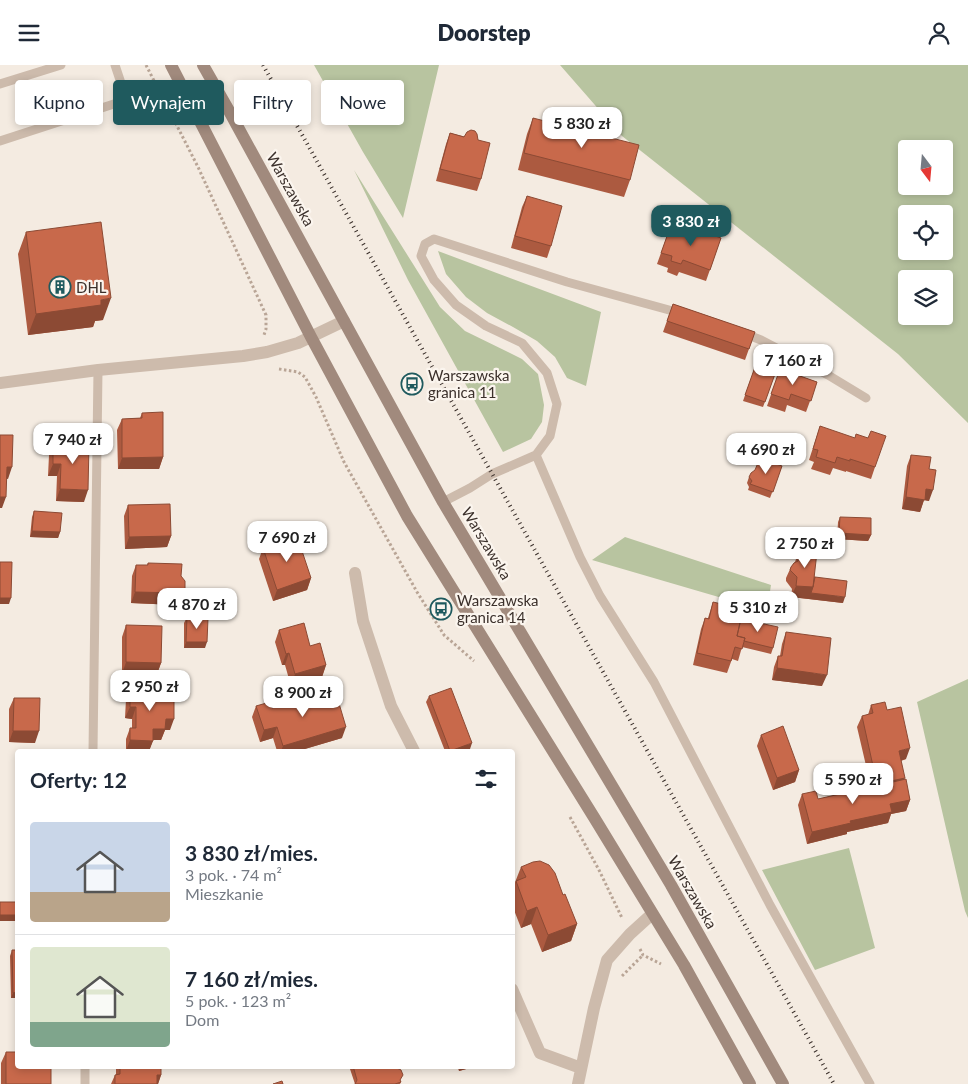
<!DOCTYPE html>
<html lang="pl">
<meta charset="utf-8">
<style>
:root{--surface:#fff;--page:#f6f6f7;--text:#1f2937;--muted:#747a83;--line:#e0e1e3;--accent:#1f5a5e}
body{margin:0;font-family:Lato,sans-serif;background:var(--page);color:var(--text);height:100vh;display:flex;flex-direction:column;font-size:19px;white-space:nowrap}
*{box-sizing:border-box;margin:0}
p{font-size:16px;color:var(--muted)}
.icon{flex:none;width:28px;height:28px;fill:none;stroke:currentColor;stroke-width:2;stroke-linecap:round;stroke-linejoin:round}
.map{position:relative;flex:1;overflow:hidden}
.side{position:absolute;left:15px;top:684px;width:500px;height:320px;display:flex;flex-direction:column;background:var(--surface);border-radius:5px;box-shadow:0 2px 8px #0003}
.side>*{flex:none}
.guide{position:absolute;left:15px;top:15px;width:500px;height:45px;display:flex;gap:10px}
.needle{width:32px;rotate:164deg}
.controls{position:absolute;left:898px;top:75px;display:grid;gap:10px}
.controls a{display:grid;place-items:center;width:55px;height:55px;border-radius:5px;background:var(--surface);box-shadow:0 2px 8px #0003;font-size:25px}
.price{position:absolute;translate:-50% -42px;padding:0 11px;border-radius:10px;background:#fff;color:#222;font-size:16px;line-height:32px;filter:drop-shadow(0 1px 2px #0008)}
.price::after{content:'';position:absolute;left:50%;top:30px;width:15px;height:11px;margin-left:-8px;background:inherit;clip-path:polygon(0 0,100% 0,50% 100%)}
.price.selected{background:var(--accent);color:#fff}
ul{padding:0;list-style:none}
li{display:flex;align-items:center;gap:15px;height:125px;padding:0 15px}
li+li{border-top:1px solid var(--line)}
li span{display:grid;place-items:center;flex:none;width:140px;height:100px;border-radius:5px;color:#555}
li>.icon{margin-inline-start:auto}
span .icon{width:60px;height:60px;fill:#fffc;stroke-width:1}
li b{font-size:21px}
h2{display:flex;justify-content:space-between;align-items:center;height:60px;padding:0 15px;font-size:21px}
.chip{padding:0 18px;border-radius:5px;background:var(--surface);box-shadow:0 2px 8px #0003;font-size:18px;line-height:45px}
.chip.selected{background:var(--accent);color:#fff}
header{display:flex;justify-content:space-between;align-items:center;height:65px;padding:0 15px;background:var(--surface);font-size:22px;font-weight:800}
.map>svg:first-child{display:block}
.green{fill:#b8c4a0;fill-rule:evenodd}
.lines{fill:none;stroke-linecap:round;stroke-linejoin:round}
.path{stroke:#b9a596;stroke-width:3;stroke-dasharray:2.5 2.5;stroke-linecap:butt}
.lane{stroke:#cdbbac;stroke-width:9}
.street{stroke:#cdbbac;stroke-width:12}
.secondary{stroke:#a18a7d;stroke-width:12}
.rail{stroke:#3b302b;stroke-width:4;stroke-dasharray:1 4;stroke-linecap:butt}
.wall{fill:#ac5a40}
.shaded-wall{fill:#8c4a34}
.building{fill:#c8694b;stroke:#8c4a34}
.labels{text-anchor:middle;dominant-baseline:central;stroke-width:4.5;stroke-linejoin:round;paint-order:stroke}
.street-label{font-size:15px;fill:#3b302b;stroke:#fbf5ee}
.poi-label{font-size:15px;fill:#3b302b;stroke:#fbf5ee;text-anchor:start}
</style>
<header><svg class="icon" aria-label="menu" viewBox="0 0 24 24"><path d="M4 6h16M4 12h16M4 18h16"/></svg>Doorstep<svg class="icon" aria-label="person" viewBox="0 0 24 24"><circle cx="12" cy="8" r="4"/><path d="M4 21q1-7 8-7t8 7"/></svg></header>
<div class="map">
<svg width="968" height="1019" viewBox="0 0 968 1019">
<rect width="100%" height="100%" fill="#f4ebe1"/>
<path class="green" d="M314,0H439L403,153L363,87Z
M560,0H968V358L898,289L622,71ZM906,84H944V121H906ZM906,149H944V186H906ZM906,214H944V251H906Z
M354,105L440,242L465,266L522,294L538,309L544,340L542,357L531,374L503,387L408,215Z
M438,186L601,247L586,321L567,313L555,292L537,276L513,262L487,248L466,232L446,209Z
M625,472L771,520L767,546L592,495Z
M968,614V853L965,846L917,637Z
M849,783L875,883L815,905L762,805Z"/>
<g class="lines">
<path class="path" d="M146,0L198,102L266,250V264L264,270
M279,304L298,307L305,312L316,332L344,397L417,527L444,570L474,596
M570,752L599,805L622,853
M640,884L643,890L661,899
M622,911L643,890"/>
<path class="lane" d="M0,19L61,0
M0,76L120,37L123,35L124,27L115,0
M743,268L761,275L828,310L866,333
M536,390L580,492L600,531L654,617L770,840L870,1019
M443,437L470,423L492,409L536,390L550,371L557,339L547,308L522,278L486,261L456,240L434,215L421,191L425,179L434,174L567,217L680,248
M93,686L98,305
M85,1019V1001"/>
<path class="street" d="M0,318L98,305L243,291L267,287L298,278L344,256
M355,508L363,556L391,641L414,686
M512,924L540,988L581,1003
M578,1019L594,943L607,895L630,869L652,849"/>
<path class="secondary" d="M171,0L311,272L407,451L595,754L684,900L750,1019
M203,0L228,44L443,437L671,820L783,1019"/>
<path class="rail" d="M263,0L834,1019"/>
</g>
<path class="wall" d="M533,53L630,115L624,132L518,105L527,69Z
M450,68L478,75L481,114L477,126L436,116L446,79Z
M527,131L551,181L547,193L511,183L522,142Z
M671,160L691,167L721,173L706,216L679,207L677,211L667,207L668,203L657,199Z
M26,167L103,255L95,256L93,262L28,270L18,189Z
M673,239L755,267L745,295L663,267Z
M755,302L775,309L763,342L743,336Z
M780,304L817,317L806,347L787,340L785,347L767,341Z
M142,348L163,392L159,404H118L117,365L122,354L140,353Z
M820,361L875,402L871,414L846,406V407L833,403L830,410L811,404L814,397L809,395Z
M53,378L84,437L56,436L57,411H48L49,390Z
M911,390L929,404V436L924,435L920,447L902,444L907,401Z
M782,401L770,433L748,425L749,422L747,418L749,412Z
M128,440L171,471L167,482L125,484L124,451Z
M34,446L60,467L58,473L30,472L32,452Z
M840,452L871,470L868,476L837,474L838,457Z
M263,483L311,513L307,525L273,536L259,494Z
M799,485L815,512L843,538L791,532L792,524L786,516V513L791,502L795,497Z
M148,498L181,511V535L176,540L131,538L132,511L136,500H147Z
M713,537L741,554L773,583L771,589L742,582L738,596L732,594L727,608L693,600L701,564L705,553H708Z
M187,552L205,583H184V558Z
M126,560L161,598L157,609H122V572Z
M279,565L310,581L326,600L322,612L291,621L285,600H282L275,577Z
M786,567L822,621L772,615L774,602L778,591H780L782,579Z
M130,623L153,627L161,630L170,665H165L161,675H153L149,686H122V685H126V674L130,663H132V654L125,653L126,634Z
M321,628L342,673L298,686H277L273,673L260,677L252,652L256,641L272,643L300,642L318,636Z
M429,631L470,684L463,686H445L426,637Z
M14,633L35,678L9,677V644Z
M871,640L887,645L906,694L901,696L904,714L910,735L906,746L891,749L888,758L847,767V769L807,779L798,740L802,729L818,734L871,722L857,662L862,651L868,650Z
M761,670L799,705L795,717L773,725L757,681Z
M521,802L563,830L577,859L571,876L542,887L531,859L521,863L512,840V825Z
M12,885L18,933H11L10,891Z
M6,987L51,1019H1V998Z
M116,1001H161V1010L158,1019H111L115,1010H116Z
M349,1001H396L401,1017L400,1019H355Z
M457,1001H477L459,1006Z"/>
<path class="shaded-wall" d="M111,233L103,255L95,256L93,262L28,270L36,249L101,235Z
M163,392L159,404H118L122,393Z
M53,399H61L57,411H48Z
M7,402H12L8,414L3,413Z
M60,424L88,425L84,437L56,436Z
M926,424L933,425L929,436L924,435L920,447L902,444L906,432Z
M0,432H6L2,443H0Z
M32,466L60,467L58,473L30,472Z
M839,468L871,470L868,476L837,474Z
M171,471L167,482L125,484L129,472Z
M311,513L307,525L273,536L277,525Z
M796,521L813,522L809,534L791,532Z
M185,523L181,535L176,540L131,538L135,527Z
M811,528L845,532L843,538L809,534Z
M0,533H11L9,539H0Z
M186,577H207L205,583H184Z
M289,588L285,600H282L286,589Z
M126,597L161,598L157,609H122Z
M326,600L322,612L291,621L295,609Z
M777,603L827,610L822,621L772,615Z
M130,642H136L132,654L125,653Z
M166,654H174L170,665H165L161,675H148L153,664Z
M277,662L273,673L260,677L264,665Z
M346,662L342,673L298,686H281L283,681Z
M13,666H39L35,678L9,677Z
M130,675L153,676L149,686H126Z
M472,678L470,684L463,686H450Z
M910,683L906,694L894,697L899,686Z
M799,705L795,717L773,725L777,713Z
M905,713L900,724L872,731L877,719Z
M910,735L906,746L891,749L888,758L847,767V769L807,779L812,767L850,756L890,739Z
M537,842L531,859L521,863L527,846Z
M0,850H18V852L16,856H0Z
M577,859L571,876L542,887L548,870Z
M18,927V933H11L13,928Z
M460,1001H477L459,1006Z
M157,1010H161L158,1019H154Z"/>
<path class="building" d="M533,53L639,80L630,115L524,88Z
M471,65L475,66L477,69L478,75L490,78L481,114L440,104L450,68L464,72L467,67Z
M527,131L562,141L551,181L515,171Z
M101,157L111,233L101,235V240L36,249L26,167Z
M671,160L691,167L693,163L721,173L710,205L683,195L681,199L671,196L672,191L661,188Z
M673,239L755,267L749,284L667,256Z
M755,302L775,309L765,337L745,330Z
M780,304L817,317L811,336L791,329L789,335L771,329Z
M163,347V392L122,393V354L142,353V348Z
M820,361L855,373L856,369L868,373L871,366L886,371L875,402L850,394V396L837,392L835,398L816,392L818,385L813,384Z
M0,370H13L12,402H7L6,432H0Z
M53,378L89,379L88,425L60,424L61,399H53Z
M911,390L931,392L929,404L936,405L933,425L926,424L925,435L906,432Z
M760,393L782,401L773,427L750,419L752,416L749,412L751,408L755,405Z
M170,439L171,471L129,472L128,440Z
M34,446L62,448L60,467L32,466Z
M840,452L871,453V470L839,468Z
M297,471L311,513L277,525L263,483Z
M799,485L817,487L813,522L796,521L797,512L790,505L791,502L794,498L798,496Z
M0,497H12L11,533H0Z
M148,498L182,499L181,511L185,516V523L180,528L135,527L136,500H148Z
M815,512L847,516L845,532L811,528L813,522Z
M713,537L743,544L737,571L745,573L742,584L735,582L731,596L697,588L705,553L709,554Z
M187,552L208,553L207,577H186Z
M741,554L778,562L773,583L744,576L745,573L737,571Z
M304,558L310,581L320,578L326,600L295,609L289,588L286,589L279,565Z
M126,560L162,561L161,598L126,597Z
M786,567L831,573L827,610L777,603L778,591H782Z
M130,623H154L153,627H161V630H174V654H166L165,664H153V676L130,675V663H136V642H130Z
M451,623L472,678L450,686L429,631Z
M335,625L346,662L283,681L277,662L264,665L256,641L270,637L272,643L298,635L300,642L323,635L321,628Z
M14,633H40L39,666H13Z
M885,637L887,645L901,642L910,683L899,686L905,713L877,719L862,651L873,648L871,640Z
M783,661L799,705L777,713L761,670Z
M906,714L910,735L890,739L892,747L850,756L851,758L812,767L802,729L816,726L818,734Z
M540,796L549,800L555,808L563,830L565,829L577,859L548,870L537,842L527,846L516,816L526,812L521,802L533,797Z
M0,837H18V850H0Z
M12,885H18V927L13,928Z
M6,987H18V1001H51V1019H6Z
M120,1001H161V1010H157V1019H115V1010L120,1009Z
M353,1001H396L397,1003L401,1005L403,1010L400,1015L401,1017L395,1019H355L357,1015Z
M282,1016L283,1019H273Z"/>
<defs>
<g id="building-ring" transform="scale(1.125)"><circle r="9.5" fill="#fbf5ee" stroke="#1f5a5e" stroke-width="1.5"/><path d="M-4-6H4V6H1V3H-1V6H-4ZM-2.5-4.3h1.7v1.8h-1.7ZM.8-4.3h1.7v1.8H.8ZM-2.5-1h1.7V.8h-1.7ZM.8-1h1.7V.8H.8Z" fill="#1f5a5e"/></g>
<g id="bus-ring" transform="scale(1.125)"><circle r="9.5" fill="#fbf5ee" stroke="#1f5a5e" stroke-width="1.5"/><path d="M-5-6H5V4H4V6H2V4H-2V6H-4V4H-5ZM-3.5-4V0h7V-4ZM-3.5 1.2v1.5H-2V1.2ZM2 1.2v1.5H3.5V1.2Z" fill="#1f5a5e"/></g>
</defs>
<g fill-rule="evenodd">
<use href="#building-ring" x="60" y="222"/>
<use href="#bus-ring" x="412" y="319"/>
<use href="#bus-ring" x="441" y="544"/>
</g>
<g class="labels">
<g class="street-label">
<text transform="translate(291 124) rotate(61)">Warszawska</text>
<text transform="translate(487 478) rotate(59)">Warszawska</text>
<text transform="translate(693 827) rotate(60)">Warszawska</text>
</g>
<g class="poi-label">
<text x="76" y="222">DHL</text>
<text x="428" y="310">Warszawska<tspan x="428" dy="17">granica 11</tspan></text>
<text x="457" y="535">Warszawska<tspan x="457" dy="17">granica 14</tspan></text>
</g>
</g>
</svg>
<div class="controls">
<a><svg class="needle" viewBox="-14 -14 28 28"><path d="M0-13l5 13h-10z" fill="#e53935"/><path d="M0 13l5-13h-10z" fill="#747a83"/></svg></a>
<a><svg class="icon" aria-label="locate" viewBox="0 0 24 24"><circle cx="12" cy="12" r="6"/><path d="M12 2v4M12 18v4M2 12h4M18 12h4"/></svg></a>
<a><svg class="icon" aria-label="layers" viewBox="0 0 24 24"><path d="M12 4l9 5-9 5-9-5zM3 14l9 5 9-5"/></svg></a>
</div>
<b class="price" style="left:582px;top:84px">5 830 zł</b>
<b class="price selected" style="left:691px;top:182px">3 830 zł</b>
<b class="price" style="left:793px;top:321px">7 160 zł</b>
<b class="price" style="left:73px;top:400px">7 940 zł</b>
<b class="price" style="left:766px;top:410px">4 690 zł</b>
<b class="price" style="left:287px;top:498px">7 690 zł</b>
<b class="price" style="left:805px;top:504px">2 750 zł</b>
<b class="price" style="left:197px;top:565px">4 870 zł</b>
<b class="price" style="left:758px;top:568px">5 310 zł</b>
<b class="price" style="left:150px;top:647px">2 950 zł</b>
<b class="price" style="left:303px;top:653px">8 900 zł</b>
<b class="price" style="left:853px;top:740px">5 590 zł</b>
<div class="guide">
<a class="chip">Kupno</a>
<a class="chip selected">Wynajem</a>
<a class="chip">Filtry</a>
<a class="chip">Nowe</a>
</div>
<section class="side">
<h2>Oferty: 12<svg class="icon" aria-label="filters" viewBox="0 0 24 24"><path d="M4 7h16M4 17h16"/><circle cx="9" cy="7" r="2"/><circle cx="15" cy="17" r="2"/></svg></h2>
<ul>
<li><span style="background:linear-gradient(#c9d6e8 70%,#b9a48a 0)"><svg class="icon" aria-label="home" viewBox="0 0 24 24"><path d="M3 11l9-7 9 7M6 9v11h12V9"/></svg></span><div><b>3 830 zł/mies.</b><p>3 pok. · 74 m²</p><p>Mieszkanie</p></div></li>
<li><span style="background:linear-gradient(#dfe7d0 75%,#7fa58c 0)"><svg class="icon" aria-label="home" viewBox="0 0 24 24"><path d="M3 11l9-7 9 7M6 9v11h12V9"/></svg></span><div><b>7 160 zł/mies.</b><p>5 pok. · 123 m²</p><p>Dom</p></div></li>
</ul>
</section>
</div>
